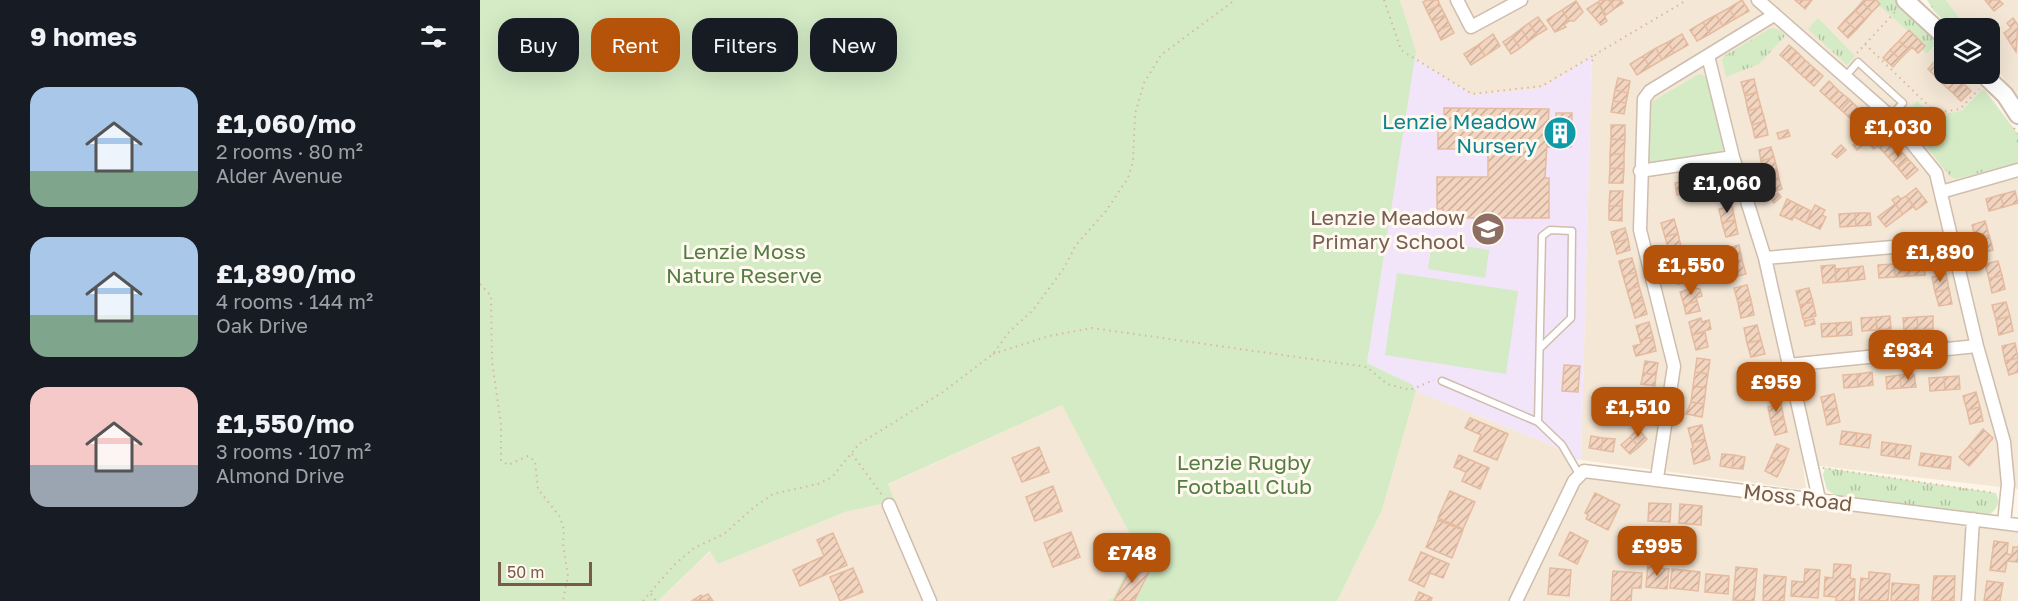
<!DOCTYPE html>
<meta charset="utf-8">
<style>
:root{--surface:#171b24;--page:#20242c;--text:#f1f3f6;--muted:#9ea1a6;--accent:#b45309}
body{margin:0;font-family:"Golos Text",sans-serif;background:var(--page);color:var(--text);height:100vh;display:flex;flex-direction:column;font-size:22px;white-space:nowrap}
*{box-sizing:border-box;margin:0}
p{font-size:20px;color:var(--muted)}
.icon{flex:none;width:33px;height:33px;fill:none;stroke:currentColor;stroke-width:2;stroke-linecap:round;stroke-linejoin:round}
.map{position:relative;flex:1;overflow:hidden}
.side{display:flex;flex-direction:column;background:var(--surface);width:480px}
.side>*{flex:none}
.banner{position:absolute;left:18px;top:18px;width:570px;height:54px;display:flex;gap:12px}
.buttons{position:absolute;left:1454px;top:18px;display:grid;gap:12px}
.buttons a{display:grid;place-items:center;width:66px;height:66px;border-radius:12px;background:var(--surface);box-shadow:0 6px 24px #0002;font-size:30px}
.scale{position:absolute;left:18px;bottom:15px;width:94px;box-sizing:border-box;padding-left:6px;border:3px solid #775c4b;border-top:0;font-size:16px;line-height:21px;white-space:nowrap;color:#775c4b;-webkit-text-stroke:4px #fff9ef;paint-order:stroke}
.price{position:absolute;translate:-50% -51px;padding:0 14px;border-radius:12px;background:var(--accent);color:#fff;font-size:20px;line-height:39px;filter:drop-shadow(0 2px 3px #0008)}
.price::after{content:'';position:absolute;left:50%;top:36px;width:18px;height:14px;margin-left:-9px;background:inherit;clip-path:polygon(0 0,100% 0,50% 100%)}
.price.current{background:#222;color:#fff}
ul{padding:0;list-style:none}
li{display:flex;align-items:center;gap:18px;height:150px;padding:0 30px}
li span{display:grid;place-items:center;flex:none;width:168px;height:120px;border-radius:18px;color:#555}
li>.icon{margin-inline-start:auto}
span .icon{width:72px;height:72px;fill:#fffc;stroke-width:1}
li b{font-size:26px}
h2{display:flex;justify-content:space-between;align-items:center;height:72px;padding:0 30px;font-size:26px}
.pill{padding:0 21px;border-radius:18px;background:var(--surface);box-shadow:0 6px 24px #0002;font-size:21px;line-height:54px}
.pill.current{background:var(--accent);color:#fff}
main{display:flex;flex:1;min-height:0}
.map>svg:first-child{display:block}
.residential{fill:#f4e7d6}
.education{fill:#f2e4f9}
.grass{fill:url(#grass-tufts)}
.park{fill:#d4ebc6}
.building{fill:url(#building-hatch);stroke:#e5bba0;stroke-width:1.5}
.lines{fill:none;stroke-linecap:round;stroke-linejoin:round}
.service-casing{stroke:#cfbdad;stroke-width:9}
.minor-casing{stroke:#cfbdad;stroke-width:15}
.tertiary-casing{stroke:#cfbdad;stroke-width:20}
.path{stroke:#d8b8a2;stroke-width:2;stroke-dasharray:1.5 4.5;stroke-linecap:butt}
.service{stroke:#fff;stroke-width:6}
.minor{stroke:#fff;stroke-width:12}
.tertiary{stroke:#fff;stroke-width:16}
.labels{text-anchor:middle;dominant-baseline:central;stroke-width:6;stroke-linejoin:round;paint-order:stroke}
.culture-label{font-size:21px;fill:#0d838f;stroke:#fff9ef;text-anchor:end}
.education-label{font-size:21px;fill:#785e54;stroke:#fff9ef;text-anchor:end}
.park-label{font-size:21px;fill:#547d43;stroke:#fff9ef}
.street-label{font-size:21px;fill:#775c4b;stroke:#fff9ef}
</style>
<main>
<section class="side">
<h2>9 homes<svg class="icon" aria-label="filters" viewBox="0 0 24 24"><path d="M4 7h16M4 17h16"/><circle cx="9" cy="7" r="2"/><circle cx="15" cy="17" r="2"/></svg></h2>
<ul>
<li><span style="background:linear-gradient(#a9c7e8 70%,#7fa58c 0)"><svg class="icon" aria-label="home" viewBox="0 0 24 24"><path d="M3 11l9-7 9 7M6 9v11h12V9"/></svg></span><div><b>£1,060/mo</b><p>2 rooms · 80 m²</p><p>Alder Avenue</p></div></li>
<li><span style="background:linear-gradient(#a9c7e8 65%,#7fa58c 0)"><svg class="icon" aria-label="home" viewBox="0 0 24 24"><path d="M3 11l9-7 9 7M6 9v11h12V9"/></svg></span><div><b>£1,890/mo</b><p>4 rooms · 144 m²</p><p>Oak Drive</p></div></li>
<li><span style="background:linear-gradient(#f6c9c9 65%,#9aa5b1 0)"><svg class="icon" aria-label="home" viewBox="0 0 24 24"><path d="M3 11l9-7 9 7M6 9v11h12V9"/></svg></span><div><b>£1,550/mo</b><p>3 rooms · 107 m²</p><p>Almond Drive</p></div></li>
</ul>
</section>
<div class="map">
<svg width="1538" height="601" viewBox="0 0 1538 601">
<defs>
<pattern id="grass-tufts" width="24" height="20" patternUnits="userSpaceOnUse" patternTransform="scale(1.5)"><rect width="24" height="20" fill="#d4ebc6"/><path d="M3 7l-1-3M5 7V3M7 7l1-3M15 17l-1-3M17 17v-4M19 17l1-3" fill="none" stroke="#b1c2a3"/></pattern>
<pattern id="building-hatch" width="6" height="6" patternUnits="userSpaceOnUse" patternTransform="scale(1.5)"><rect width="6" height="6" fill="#f2d4bf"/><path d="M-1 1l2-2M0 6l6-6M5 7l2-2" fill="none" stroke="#c9af9d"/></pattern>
</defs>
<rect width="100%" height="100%" fill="#fdf5e8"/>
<path class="residential" d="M920,0H1393L1429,31L1447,54L1457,45L1464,51V74H1487L1507,92L1538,134V489L1323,464L1326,490L1101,460L1112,57L1062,88L992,95L934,58L936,51Z
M1466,0H1538V99L1509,58V28H1487Z
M936,391L1089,452L1104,478L1538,532V601H857L902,510Z
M582,405L659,549L633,598L625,601H178L231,551L238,564L365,512L415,501L407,485Z"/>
<path class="education" d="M1112,56L1101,460L1089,459V452L936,391L933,385L887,363L934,58L992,95L1062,88Z"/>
<path class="grass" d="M1393,0H1416L1459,41L1447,54L1426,34L1428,31Z
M1447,0H1466L1487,28H1471L1454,11Z
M1338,18L1375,56L1367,65L1328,29Z
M1291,28L1300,30L1305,36L1279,64L1246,77L1242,60L1244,56Z
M1503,89L1538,134V163L1475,179L1470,176L1423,116L1437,101L1453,116L1482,111Z
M1345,468L1516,493C1521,504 1517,508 1509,515L1355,495L1347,490L1343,475Z"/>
<path class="park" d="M0,0H920L936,51L887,363L933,385L936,391L902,510L857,601H625L633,598L658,549L582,405L408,484L415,501L365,512L238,564L230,551L178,601H0Z
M1219,74L1227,77L1245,141L1242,151L1235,155L1171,164L1166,160L1170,103Z
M1511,107L1538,143V159L1473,171L1472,166L1463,168L1459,163L1453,116Z
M952,241L1009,250L1005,278L948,269Z
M917,273L1038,291L1026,374L905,355Z"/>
<path class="building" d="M947,0H958L960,5L947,11L943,2Z
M1121,0H1129L1134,9L1126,15L1118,2Z
M1129,0H1141L1143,3L1134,9Z
M1262,0L1269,11L1255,19L1249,8Z
M1315,0H1332L1325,9Z
M1384,0H1396L1400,4L1392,12L1382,2Z
M1505,0H1519L1523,4L1514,11Z
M1096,1L1103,12L1094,21H1089L1082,10Z
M1118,2L1127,21L1121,25L1107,9Z
M1382,2L1392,12L1385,20L1375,10Z
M960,5L965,15L952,21L947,11Z
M1249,8L1255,19L1243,26L1236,15Z
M1082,10L1089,21L1084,25L1086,27L1075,32L1067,20Z
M1375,10L1385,20L1376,30L1365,20Z
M965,15L970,25L957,31L952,21Z
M1236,15L1243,26L1230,34L1223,22Z
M1058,17L1067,29L1057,35L1049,23Z
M1533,18L1538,25L1536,52L1524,33L1531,28L1527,23Z
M1365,20L1376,30L1368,38L1358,28Z
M1223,22L1230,34L1217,41L1210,30Z
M1049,23L1057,35L1049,41L1041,29Z
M970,25L974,33L961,40L957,31Z
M1041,29L1049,41L1040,48L1032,36Z
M1429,30L1445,46L1438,53L1432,47L1429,50L1419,41Z
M1013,34L1020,46L1005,56L998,45Z
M1202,34L1208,45L1194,53L1188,42Z
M1032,36L1040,48L1031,54L1023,42Z
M1419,41L1429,50L1420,59L1410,50Z
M1188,42L1194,53L1182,60L1176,48Z
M998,45L1005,56L991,65L984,54Z
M1309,45L1317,52L1308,62L1300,55Z
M1176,48L1182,60L1170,67L1163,56Z
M1410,50L1420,59L1413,67L1403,58Z
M1317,52L1325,60L1316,70L1308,62Z
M1163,56L1170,67L1157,75L1150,64Z
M1457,59L1464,66L1455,76L1448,69Z
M1325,60L1334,68L1325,78L1316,70Z
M1464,66V74H1474L1464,85L1455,76Z
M1334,68L1343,76L1334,86L1325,78Z
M1474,74L1484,84L1474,94L1464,85Z
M1138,78L1150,81L1148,93L1135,90Z
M1274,79L1277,92L1265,96L1261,82Z
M1349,81L1359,91L1350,100L1340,91Z
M1484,84L1491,91L1481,101L1474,94Z
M1135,90L1148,93L1146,103L1133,101Z
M1359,91L1370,100L1361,110L1350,100Z
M1277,92L1281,107L1268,111L1265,96Z
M1370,100L1380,110L1372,120L1361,110Z
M1133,101L1146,103L1144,114L1131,112Z
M1281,107L1285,121L1272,125L1268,111Z
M964,108L1069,109L1065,178H1069V218H963V209H957V177H1008V149H958V118H964Z
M1380,110L1392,120L1383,130L1372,120Z
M1076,113H1092L1091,147H1068V120H1076Z
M1285,121L1288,135L1275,138L1272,125Z
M1131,125H1145V140L1131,139Z
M1398,126L1408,137L1394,149L1387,142L1391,138L1388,135Z
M1308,130L1310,136L1299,139L1297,133Z
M1408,137L1418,148L1408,157L1398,146Z
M1380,138L1385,143L1377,150L1373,145Z
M1131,139L1145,140L1144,154H1130Z
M1361,145L1366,150L1357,158L1352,154Z
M1291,147L1294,157L1281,161L1279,150Z
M1418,148L1428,159L1418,168L1408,157Z
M1130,154H1144V169L1130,168Z
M1294,157L1297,169L1284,172L1281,161Z
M1428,159L1438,170L1427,179L1418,168Z
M1130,168L1144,169L1143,183H1129Z
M1297,169L1299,179L1287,183L1284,172Z
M1228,176L1231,188L1219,191L1217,178Z
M1217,178L1219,191L1208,193L1205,181Z
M1299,179L1302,189L1289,193L1287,183Z
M1205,181L1208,193L1197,195L1195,183Z
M1436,188L1447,202L1436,210L1426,196Z
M1130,191H1143L1142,206H1129Z
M1535,191L1538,203L1524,207L1520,195Z
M1298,193L1301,197L1294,203L1291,199Z
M1520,195L1524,207L1509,211L1506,199Z
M1418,196L1421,199L1426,196L1434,206L1423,214L1412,200Z
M1307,199L1319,205L1312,220L1300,215Z
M1415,204L1423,214L1406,227L1398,217Z
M1319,205L1331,211L1326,223L1314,217Z
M1335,205L1345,210L1342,215L1346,217L1340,229L1326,223Z
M1129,206H1142V221L1129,220Z
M1252,206L1255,220L1242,223L1239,209Z
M1375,213H1390L1391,225L1376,226Z
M1375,213L1376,226L1360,227L1359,214Z
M1194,219L1198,233L1185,237L1181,223Z
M1255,220L1258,234L1246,237L1242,223Z
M1505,221L1509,235L1496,239L1492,225Z
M1145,228L1148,239L1134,243L1131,232Z
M1198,233L1201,247L1189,251L1185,237Z
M1509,235L1513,250L1500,253L1496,239Z
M1148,239L1150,250L1137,254L1134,243Z
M1259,245L1262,260L1249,263L1245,249Z
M1204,257L1208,269L1195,273L1192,261Z
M1152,258L1156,272L1143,276L1139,261Z
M1444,258L1445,275L1429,276L1427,259Z
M1262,260L1266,274L1253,277L1249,263Z
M1518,261L1522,275L1509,279L1505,264Z
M1428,263L1429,276L1415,277L1414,264Z
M1414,264L1415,277L1399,278L1398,265Z
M1355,265L1356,282L1343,283L1341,266Z
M1383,266L1385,279L1369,281L1368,268Z
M1368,268L1369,281L1356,282L1355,269Z
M1208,269L1211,281L1198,284L1195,273Z
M1156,272L1159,286L1147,290L1143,276Z
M1466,274L1469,289L1455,292L1452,277Z
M1522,275L1525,289L1512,293L1509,279Z
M1267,285L1271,300L1258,303L1254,288Z
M1159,286L1163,300L1151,304L1147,290Z
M1213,288L1220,289L1222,296L1216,298L1217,301L1204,305L1200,292Z
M1329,288L1333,302L1320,305L1316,291Z
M1469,289L1472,304L1459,306L1455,292Z
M1163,300L1167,314L1155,318L1151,304Z
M1271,300L1274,315L1261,318L1258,303Z
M1217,301L1220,311L1206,314L1204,305Z
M1333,302L1336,316L1323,319L1320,305Z
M1526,302L1530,316L1516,320L1512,305Z
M1410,316L1411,329L1397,330L1396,317Z
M1453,316V329L1438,330L1437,317Z
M1530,316L1533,331L1519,335L1516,320Z
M1396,317L1397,330L1382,331L1381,318Z
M1437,317L1438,330L1424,331L1423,318Z
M1221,318L1222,322L1229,320L1231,329L1212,335L1209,322Z
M1334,319L1335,324L1325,326L1324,321Z
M1169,322L1173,337L1160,340L1156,326Z
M1371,322L1372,335L1357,336L1356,323Z
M1356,323L1357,336L1342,337L1341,324Z
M1277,325L1281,340L1267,343L1264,328Z
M1225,332L1228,347L1216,350L1212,335Z
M1173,337L1176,351L1156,356L1153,346L1161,344L1160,340Z
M1281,340L1285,354L1271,357L1267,343Z
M1535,343L1538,358L1525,361L1522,346Z
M1217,358L1230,360L1228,374L1215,372Z
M1538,358V372L1529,375L1525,361Z
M1165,361L1178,363L1176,375L1163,373Z
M1289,364L1293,378L1279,381L1276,367Z
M1084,365L1100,366L1098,392L1082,391Z
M1215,372L1228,374L1226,388L1213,386Z
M1392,372L1393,385L1378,387L1377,374Z
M1163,373L1176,375L1175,386L1161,384Z
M1377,374L1378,387L1364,388L1363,375Z
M1434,374L1436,387L1421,388L1420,375Z
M1420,375L1421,388L1407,389L1406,377Z
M1479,376L1480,389L1465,390L1464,377Z
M1464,377L1465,390L1450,391L1449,378Z
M1293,378L1296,392L1283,395L1279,381Z
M1213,386L1226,388L1224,404L1211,402Z
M1496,392L1500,407L1487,410L1483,396Z
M1160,393L1173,394L1171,409L1158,407Z
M1354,394L1357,408L1344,411L1341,397Z
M1211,402L1224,404L1222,417L1206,414Z
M1301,404L1304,419L1291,422L1288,407Z
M1158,407L1171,409L1170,424L1156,422Z
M1500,407L1503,421L1490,424L1487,410Z
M1357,408L1360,422L1347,425L1344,411Z
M990,418L1028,434L1017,460L994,451L1001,435L985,428Z
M1304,419L1307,432L1295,435L1291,422Z
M1222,425L1225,439L1212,443L1208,428Z
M1158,429L1167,439L1159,447L1150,437Z
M1503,429L1513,438L1499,455L1489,446Z
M1362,431L1377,433L1375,446L1360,444Z
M1377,433L1391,435L1389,448L1375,446Z
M1111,436L1123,438L1121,450L1109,448Z
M1150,437L1159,447L1150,454L1141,445Z
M1123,438L1135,439L1133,452L1121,450Z
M1225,439L1230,459L1214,464L1211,449L1213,448L1212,443Z
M1402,442L1416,444L1415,457L1401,455Z
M1297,444L1309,449L1304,463L1291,457Z
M1416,444L1431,446L1429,459L1415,457Z
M1489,446L1499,455L1489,466L1479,457Z
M559,447L569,472L542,482L532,458Z
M1441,453L1455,455L1453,467L1439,465Z
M1242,454L1254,455L1252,468L1240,466Z
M979,455L1009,468L1000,489L982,481L986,472L974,467Z
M1254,455L1265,457L1263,469L1252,468Z
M1455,455L1471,457L1470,469L1453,467Z
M1291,457L1304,463L1297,477L1285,471Z
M573,486L582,511L555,521L546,497Z
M970,491L995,502L983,529L958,518Z
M1115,493L1140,505L1128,530L1106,519L1108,515L1105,513Z
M1169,503L1191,504L1190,522L1168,521Z
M1200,504L1222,506L1221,525L1199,523Z
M958,520L983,530L972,558L946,547Z
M591,532L600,557L573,567L564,543Z
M1090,532L1108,541L1097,564L1079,555Z
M353,533L367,565L320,586L313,570L344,556L337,540Z
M1514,541L1528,543L1527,554L1532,555L1533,547H1538V562L1527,561L1525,572L1510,570Z
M941,552L969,564L963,578L950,573L944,587L929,580Z
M1168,563L1177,564L1176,568L1189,569L1187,589L1166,587Z
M653,564L669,572L654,601H634Z
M1354,564L1371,565L1370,578L1375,579L1374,601H1356V597L1344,596L1345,577L1353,578Z
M1256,567L1277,569L1274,601L1253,600Z
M373,568L383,592L360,601L350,577Z
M1070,568L1091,570L1089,596L1068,594Z
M1192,569L1220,572L1218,591L1190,588Z
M1325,569L1340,570L1338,598L1311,596L1312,581L1324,582Z
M1133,571L1162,573L1161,588H1152L1151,601H1131Z
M1389,572L1410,574L1408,601L1379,600L1381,578L1389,579Z
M1226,574L1249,576L1248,594L1225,592Z
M1284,575L1306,577L1304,601H1283Z
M1454,576H1475L1474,601H1452Z
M1507,581L1523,583L1520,601H1504Z
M1412,583L1439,585L1438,601H1411Z
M939,592L952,598L951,601H935Z
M228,594L233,601L213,600L221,595L222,597Z"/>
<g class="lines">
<g class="service-casing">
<path id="service" d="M1365,77L1378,62L1423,103L1410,116
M962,381L1058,422L1082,445L1099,474
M1058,422L1062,236L1070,230L1092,231L1091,318L1060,348"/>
</g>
<g class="minor-casing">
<path id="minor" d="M977,0L991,27L1041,0
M1278,0L1410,116L1456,173L1497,346L1524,442L1528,484L1524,523
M1228,56L1253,157L1285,258L1339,499
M1160,171L1253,157
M1461,192L1538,170
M1285,258L1472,242
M1308,365L1497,346
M1177,478L1194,366L1160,230L1164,99L1170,91L1294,15
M409,505L450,601
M1036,601L1094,481L1104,471L1538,525
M1488,601L1493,519"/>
</g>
<g class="tertiary-casing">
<path id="tertiary" d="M1425,0L1464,36
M1503,74L1525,95L1538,115"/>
</g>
<path class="path" d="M904,0L921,50L992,94L1062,86L1116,54
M1385,44L1456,113L1480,109L1499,89
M1377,53L1416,11
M1112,61L1116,54L1207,0
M1534,128L1538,134
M1440,135L1455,133
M0,284L11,296L12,362L21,424V460L28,465L48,456L55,461L58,489L80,517L84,530L83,544L88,576L83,601
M513,354L569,336L612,328L887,367L907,384L930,390L954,380
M372,454L402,495
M1343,468L1515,493
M171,594L176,601
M163,601L194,565L214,548L244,534L273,508L293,494L338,484L352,477L379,444L463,392L513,354L529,332L553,310L584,268L596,245L626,211L648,178L653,161L655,114L664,83L681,55L755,0"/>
<use href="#service" class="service"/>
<use href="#minor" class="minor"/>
<use href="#tertiary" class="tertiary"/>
</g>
<defs>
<g id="building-disc" transform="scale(1.725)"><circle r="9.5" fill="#0f9aa8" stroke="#fff9ef"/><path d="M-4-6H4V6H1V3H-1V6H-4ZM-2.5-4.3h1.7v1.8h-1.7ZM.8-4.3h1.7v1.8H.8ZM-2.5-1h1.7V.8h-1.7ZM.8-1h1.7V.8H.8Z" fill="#fff"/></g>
<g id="school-disc" transform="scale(1.725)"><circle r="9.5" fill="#8d6e63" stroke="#fff9ef"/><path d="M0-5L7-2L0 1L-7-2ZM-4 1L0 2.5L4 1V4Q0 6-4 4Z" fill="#fff"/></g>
</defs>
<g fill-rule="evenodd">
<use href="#building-disc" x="1080" y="133"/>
<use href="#school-disc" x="1008" y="229"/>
</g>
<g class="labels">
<g class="culture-label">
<text x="1057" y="121">Lenzie Meadow<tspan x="1057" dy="24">Nursery</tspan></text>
</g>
<g class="education-label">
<text x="985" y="217">Lenzie Meadow<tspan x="985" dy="24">Primary School</tspan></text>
</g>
<g class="park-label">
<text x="264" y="251">Lenzie Moss<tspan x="264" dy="24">Nature Reserve</tspan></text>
<text x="764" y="462">Lenzie Rugby<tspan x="764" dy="24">Football Club</tspan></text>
</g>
<g class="street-label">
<text transform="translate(1318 497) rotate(7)">Moss Road</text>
</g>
</g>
</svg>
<div class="buttons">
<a><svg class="icon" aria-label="layers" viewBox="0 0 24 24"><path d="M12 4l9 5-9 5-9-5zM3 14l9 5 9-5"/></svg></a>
</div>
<div class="scale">50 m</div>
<b class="price" style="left:1418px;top:158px">£1,030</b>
<b class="price current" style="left:1247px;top:214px">£1,060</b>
<b class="price" style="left:1460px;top:283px">£1,890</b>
<b class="price" style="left:1211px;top:296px">£1,550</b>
<b class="price" style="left:1428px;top:381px">£934</b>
<b class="price" style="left:1296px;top:413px">£959</b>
<b class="price" style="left:1158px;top:438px">£1,510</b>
<b class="price" style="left:1177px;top:577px">£995</b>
<b class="price" style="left:652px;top:584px">£748</b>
<div class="banner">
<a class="pill">Buy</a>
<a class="pill current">Rent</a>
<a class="pill">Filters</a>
<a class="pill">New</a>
</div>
</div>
</main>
